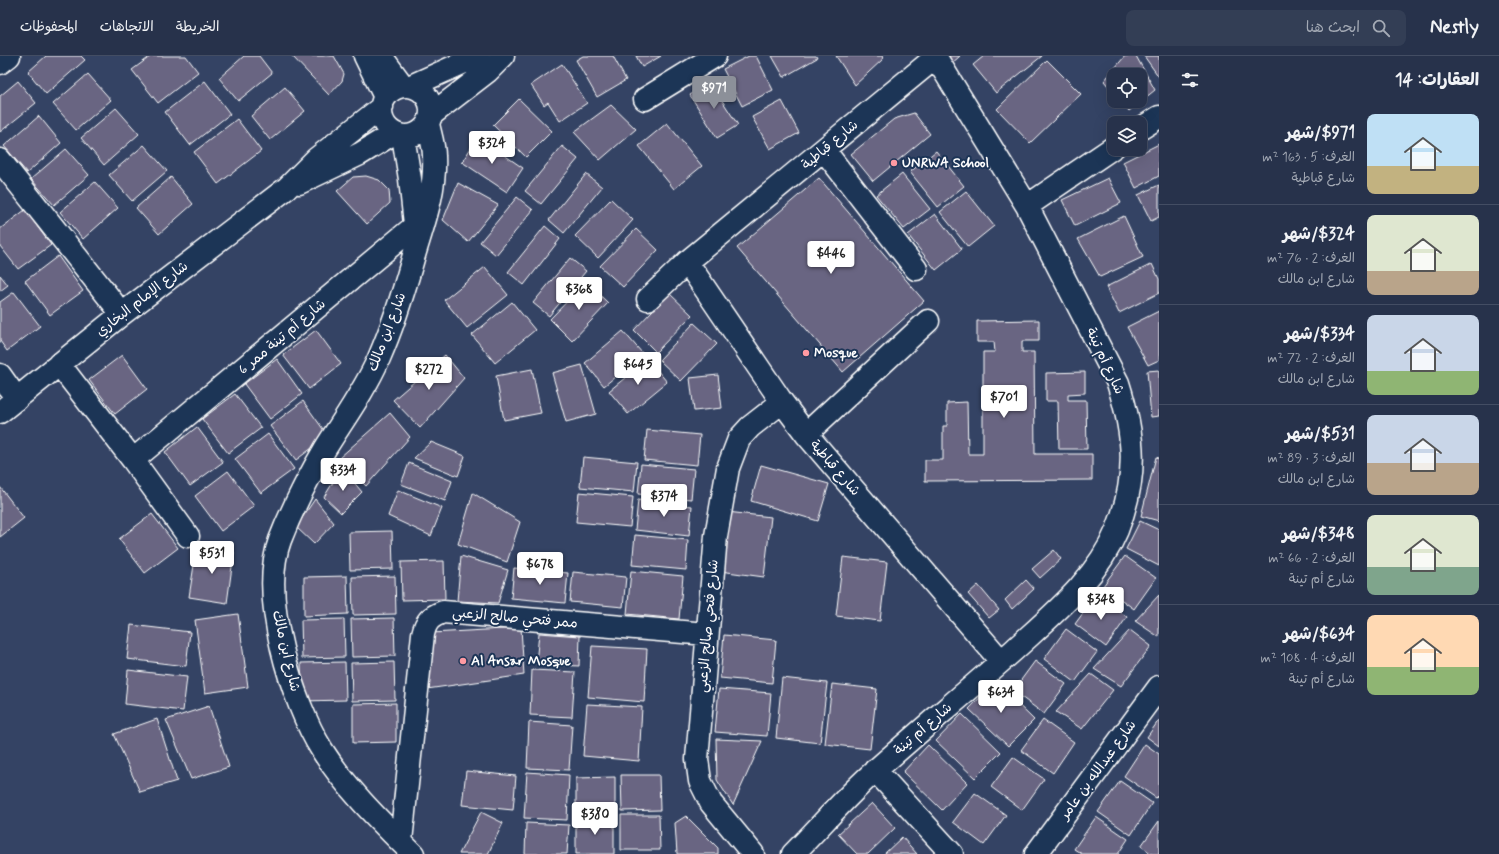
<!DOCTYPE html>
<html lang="ar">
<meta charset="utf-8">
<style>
:root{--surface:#27324b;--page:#333e55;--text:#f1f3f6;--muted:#a4aab5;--line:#434d63;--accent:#8c9099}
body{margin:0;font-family:Mynerve,"Playpen Sans Arabic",sans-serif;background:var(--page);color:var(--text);direction:rtl;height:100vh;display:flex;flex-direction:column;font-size:15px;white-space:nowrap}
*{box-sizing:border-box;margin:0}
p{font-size:13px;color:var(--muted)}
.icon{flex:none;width:22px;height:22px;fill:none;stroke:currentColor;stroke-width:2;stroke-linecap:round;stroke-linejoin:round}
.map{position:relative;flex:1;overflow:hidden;direction:ltr}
.side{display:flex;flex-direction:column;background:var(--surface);width:340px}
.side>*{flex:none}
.fabs{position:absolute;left:1107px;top:12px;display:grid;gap:8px}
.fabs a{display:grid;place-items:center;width:40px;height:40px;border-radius:8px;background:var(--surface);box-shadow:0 4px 16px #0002,0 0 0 1px var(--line);font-size:20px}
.price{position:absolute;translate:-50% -34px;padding:0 9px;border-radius:4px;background:#fff;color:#222;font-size:13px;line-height:26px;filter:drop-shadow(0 1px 2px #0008)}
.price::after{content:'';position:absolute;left:50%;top:24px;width:12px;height:9px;margin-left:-6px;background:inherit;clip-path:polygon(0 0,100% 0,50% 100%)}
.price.active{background:var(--accent);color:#fff}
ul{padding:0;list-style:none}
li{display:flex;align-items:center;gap:12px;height:100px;padding:0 20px}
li+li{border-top:1px solid var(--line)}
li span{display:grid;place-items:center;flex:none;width:112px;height:80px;border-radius:8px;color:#555}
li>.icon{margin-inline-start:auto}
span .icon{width:48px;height:48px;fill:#fffc;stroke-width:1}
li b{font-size:17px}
h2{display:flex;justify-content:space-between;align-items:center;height:48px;padding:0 20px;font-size:17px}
header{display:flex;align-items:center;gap:24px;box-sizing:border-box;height:56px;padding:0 20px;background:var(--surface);border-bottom:1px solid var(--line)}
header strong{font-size:19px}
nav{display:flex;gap:22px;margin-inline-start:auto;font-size:14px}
.search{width:280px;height:36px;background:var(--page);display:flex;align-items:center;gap:10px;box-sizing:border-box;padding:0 14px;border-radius:8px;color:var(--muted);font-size:15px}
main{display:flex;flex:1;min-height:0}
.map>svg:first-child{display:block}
.building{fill:#696582;stroke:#fff}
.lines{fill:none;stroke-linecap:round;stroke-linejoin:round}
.minor-casing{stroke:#fff;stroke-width:25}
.minor{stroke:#1d3557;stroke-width:22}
.poi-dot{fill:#ff9aa2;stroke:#1d3557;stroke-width:1.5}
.labels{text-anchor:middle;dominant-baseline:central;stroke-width:4;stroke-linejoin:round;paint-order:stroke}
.street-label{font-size:14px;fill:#fff;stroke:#1d3557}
.poi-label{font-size:14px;font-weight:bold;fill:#fff;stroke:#1d3557;text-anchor:start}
</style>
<header>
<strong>Nestly</strong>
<div class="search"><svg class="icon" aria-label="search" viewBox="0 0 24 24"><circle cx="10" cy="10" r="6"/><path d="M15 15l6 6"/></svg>ابحث هنا</div>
<nav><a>الخريطة</a><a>الاتجاهات</a><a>المحفوظات</a></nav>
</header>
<main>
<section class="side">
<h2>العقارات: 14<svg class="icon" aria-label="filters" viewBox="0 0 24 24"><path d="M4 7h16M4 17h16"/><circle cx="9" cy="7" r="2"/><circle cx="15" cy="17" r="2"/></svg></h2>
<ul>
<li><span style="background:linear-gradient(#bfe0f5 65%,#c2b280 0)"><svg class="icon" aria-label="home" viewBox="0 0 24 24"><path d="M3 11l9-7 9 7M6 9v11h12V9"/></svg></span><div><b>$971/شهر</b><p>الغرف: 5 · 163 m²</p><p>شارع قباطية</p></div></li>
<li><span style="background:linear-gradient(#dfe7d0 70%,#b9a48a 0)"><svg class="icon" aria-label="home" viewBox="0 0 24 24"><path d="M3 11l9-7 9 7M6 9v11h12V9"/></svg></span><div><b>$324/شهر</b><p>الغرف: 2 · 76 m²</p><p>شارع ابن مالك</p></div></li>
<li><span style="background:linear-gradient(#c9d6e8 70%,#8fb573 0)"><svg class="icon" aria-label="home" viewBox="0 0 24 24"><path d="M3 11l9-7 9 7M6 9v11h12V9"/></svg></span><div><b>$334/شهر</b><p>الغرف: 2 · 72 m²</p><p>شارع ابن مالك</p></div></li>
<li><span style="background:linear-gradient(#c9d6e8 60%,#b9a48a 0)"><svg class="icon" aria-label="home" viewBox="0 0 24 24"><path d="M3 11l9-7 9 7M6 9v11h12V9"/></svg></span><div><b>$531/شهر</b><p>الغرف: 3 · 89 m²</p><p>شارع ابن مالك</p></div></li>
<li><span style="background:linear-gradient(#dfe7d0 65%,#7fa58c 0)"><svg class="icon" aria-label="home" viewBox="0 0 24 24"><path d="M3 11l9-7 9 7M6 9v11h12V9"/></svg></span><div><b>$348/شهر</b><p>الغرف: 2 · 66 m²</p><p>شارع أم تينة</p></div></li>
<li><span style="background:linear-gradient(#ffd9b3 65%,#8fb573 0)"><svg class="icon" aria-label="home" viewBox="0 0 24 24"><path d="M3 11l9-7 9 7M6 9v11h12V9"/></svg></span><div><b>$634/شهر</b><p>الغرف: 4 · 108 m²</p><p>شارع أم تينة</p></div></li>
</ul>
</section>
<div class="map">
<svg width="1159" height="798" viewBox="0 0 1159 798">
<rect width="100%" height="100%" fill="#344364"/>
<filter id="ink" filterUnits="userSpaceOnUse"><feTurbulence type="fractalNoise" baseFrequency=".025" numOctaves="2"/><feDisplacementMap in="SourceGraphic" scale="8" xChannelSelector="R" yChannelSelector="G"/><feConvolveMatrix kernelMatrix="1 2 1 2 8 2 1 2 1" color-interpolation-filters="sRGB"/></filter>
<g filter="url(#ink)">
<path class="building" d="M46,0H81L85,4L46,38L28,16Z
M151,0H186L198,16L158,47L132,14Z
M244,0H259L272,17L238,45L219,22Z
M292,0H334L344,18L342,25L329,39Z
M583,0H613L626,24L597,41L576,4Z
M636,0H661L642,11Z
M749,0H756L773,34L742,50L723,13Z
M772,0H816L817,2L784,21Z
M836,0H883L882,4L855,29Z
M944,0H960L950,9Z
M984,0H1042L996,37L973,9Z
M1125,0H1136L1155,34L1129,55L1120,45H1140V19H1114V37L1104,25Z
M1144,0H1159V21Z
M1047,4L1081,38L1030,87L997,53Z
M562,8L587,47L560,65L548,46L544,49L531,29Z
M88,18L111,44L76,74L53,48Z
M18,25L36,47L0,76V40Z
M205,25L230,58L190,89L165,56Z
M710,26L738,69L717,82L690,39Z
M285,31L305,55L270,84L251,60Z
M519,43L552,75L526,101L493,69Z
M782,45L799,77L770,93L752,61Z
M611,49L636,73L600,104L574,76Z
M116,52L139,78L104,109L81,82Z
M914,57L930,78L873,125L851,98L894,63Z
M39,60L61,87L27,117L4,90Z
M237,63L261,95L218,128L194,96Z
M667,67L702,110L674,133L639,90Z
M478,81L523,112L507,136L462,106Z
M1159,88V120L1136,132L1123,106Z
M144,89L167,115L132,145L109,119Z
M562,90L578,103L541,148L525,135Z
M66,93L89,119L54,149L31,123Z
M936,95L964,130L938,151L910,116Z
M586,118L602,131L564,177L549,164Z
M902,118L930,153L904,173L876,139Z
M366,120L379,124L389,134L390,147L367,168L337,135L353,121Z
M171,121L193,148L159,178L136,152Z
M819,122L924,245L843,316L737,192Z
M1108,122L1121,147L1075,170L1062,144Z
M95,126L118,152L83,183L60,156Z
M458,127L498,149L468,186L443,164Z
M1159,129V161L1151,165L1138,139Z
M966,135L994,170L968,191L940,156Z
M517,141L533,154L496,199L480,186Z
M611,143L633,164L598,202L575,180Z
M25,154L51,189L18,213L0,190V173Z
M935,158L962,193L936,214L908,179Z
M1124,160L1143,201L1100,221L1078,183Z
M545,170L560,183L524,229L508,216Z
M636,173L658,194L623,231L600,210Z
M58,200L83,235L50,259L25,225Z
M570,202L586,215L549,260L533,247Z
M1152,208L1159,223V237L1119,257L1106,231Z
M485,211L508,239L467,272L444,244Z
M0,219L8,229L0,235Z
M586,226L608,247L572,285L550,263Z
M14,236L40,270L7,295L0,285V246Z
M669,237L692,259L656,296L634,274Z
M512,246L535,274L495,307L472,279Z
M1159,255V304L1148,309L1127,271Z
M1039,264V285H1022V296H1034L1035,398H1092V424L925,425V404H943V370H947V347L967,346L968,398H983V296H995L994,286H977V265Z
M694,267L717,288L681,325L659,304Z
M316,274L341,308L309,333L283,299Z
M623,275L643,298L604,330L585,307Z
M122,299L147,333L115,358L89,324Z
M445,299L464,322L420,372L393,344Z
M277,303L302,338L270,363L244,328Z
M648,303L667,326L628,358L609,335Z
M582,309L596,358L566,366L552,317Z
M532,313L541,357L504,364L496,320Z
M1159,314V360L1151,361L1147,315Z
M1085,316V337L1068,338V344H1086L1087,393H1059L1058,345H1046V317Z
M718,319L722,352L694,355L690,322Z
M235,338L261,372L228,397L202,363Z
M303,345L328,380L296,404L270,370Z
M390,357L410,381L366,430L339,402Z
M197,371L223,406L190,430L165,396Z
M647,374L700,379L697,409L644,404Z
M268,378L294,413L261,437L235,403Z
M431,386L465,400L458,420L414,402Z
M583,401L637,406L634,436L580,431Z
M1156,401L1159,402V465L1141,460Z
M409,407L452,425L445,445L401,428Z
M641,408L694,413L691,443L638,438Z
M761,409L829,428L818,465L751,445Z
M342,412L362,436L341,457L324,441Z
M228,415L254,450L221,475L195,440Z
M0,431L24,462L0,481Z
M398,434L442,452L431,480L388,460Z
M579,436L633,441L630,471L576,466Z
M473,437L520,466L507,506L458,488Z
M315,443L334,467L314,488L296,471Z
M638,444L692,450L689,480L635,474Z
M727,456L771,461L764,521L720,515Z
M152,458L178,492L145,517L119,483Z
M1140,465L1159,474V510L1126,493Z
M392,475L393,513L350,514L349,476Z
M635,479L688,484L686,514L632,509Z
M197,490L234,496L227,547L189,541Z
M1054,494L1061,503L1040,522L1032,513Z
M461,500L508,514L498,547L457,545Z
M1125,500L1156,522L1134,553L1103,530Z
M843,501L887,506L880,565L836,560Z
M444,505L445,543L402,544L401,506Z
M514,512L568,517L565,547L511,542Z
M631,515L683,520L679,563L627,558Z
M573,516L626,521L623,551L570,546Z
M347,520L348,558L304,560V521Z
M395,520L396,558L353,559L352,521Z
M1026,524L1034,533L1012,553L1005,544Z
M978,529L999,554L989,562L968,538Z
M1097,538L1127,561L1106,591L1075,568Z
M1159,539V581L1135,565Z
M238,558L248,631L205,637L195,564Z
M394,562L395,600L352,601L351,563Z
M344,563L345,601L302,602L301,564Z
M131,569L190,576L186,610L127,603Z
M521,572L524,619L427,633L432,577Z
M1066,573L1097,596L1075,626L1044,603Z
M1130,574L1151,590L1121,630L1094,613Z
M539,577L580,580L579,610L536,608Z
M724,579L776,584L772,627L720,622Z
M592,590L647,593L644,646L588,641Z
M1035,605L1066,628L1044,658L1013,635Z
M345,606L346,644L302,645L301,607Z
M394,606L395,644L352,645L351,607Z
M128,614L187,621L183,655L125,648Z
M532,614L575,616L572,661L530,659Z
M1091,618L1113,634L1082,673L1056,656Z
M782,622L827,627L820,687L776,682Z
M995,626L1034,664L1008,690L969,653Z
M832,628L877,633L870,693L825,688Z
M719,633L771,637L767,680L715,676Z
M396,647V686L353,687V648Z
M587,648L642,651L639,705L583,700Z
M209,650L229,711L191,723L166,664Z
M962,658L1001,696L975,722L936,685Z
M157,663L177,725L140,736L114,678Z
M1043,664L1074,686L1053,717L1021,694Z
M1159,664V690L1147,681Z
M529,666L572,669L569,714L527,712Z
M716,683L762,685L733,749L717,724Z
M1145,688L1159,698V739L1156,742L1124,720Z
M928,689L967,727L942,754L903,716Z
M1013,701L1044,723L1022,754L991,731Z
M466,715L516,720L513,754L462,749Z
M527,716L569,719L567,764L524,762Z
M621,719H659L660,754L622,755Z
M615,721V757H576V722Z
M1120,725L1152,747L1131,779L1098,756Z
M975,737L1006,759L984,789L953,766Z
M872,747L895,772L868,798H857L838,778Z
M481,756L503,767L488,798H459Z
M621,759H659L660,794H621Z
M686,760L718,792V798H677L675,767Z
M1096,761L1128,783L1118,798H1082L1074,793Z
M614,762V798H576V763Z
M1159,765V798H1152L1141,790Z
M526,767L569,769L567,798H525Z
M902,781L917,798H884Z"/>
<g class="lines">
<g class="minor-casing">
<path id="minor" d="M365,0L385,41
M381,0L403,30
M0,7L9,0
M411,30L478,0
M381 55a25 25 0 1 1 50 0a25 25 0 1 1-50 0Z
M645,43L715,0
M431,59L488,15L503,0
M1140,73L1159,61
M403,80L410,123L416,177
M824,94L916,213
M0,104L122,258
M299,127L360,98L394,77
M1027,150L1114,91
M687,206L782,346L806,378L1001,605
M648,243L687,206L936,1
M59,308L133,404L188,480
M0,319L17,343
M0,356L122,258L287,132L316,103L382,51
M806,378L928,265
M133,404L416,169L426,158
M875,714L952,798
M401,785L423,578C426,565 430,561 443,556L707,578
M413,798C381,766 346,732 322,694C292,646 259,540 280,484C292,453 308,422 325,393C343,364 365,334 379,302C392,272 403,238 412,206C422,171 436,137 434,100C434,89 430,78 428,68
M753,798L711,747L700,725L697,703L716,480L728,412L739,383L750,371L782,346
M793,798C821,770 847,739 877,713C922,673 969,634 1014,594C1052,559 1097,523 1117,474C1138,421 1135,380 1118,327L1027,150L935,0
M1036,798L1159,631"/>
</g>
<use href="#minor" class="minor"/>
</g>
</g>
<g class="poi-dot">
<circle cx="894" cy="107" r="4"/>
<circle cx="806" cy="297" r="4"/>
<circle cx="463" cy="605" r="4"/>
</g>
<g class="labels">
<g class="street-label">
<text transform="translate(830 89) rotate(-40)">شارع قباطية</text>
<text transform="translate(142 243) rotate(-38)">شارع الإمام البخاري</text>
<text transform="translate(387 276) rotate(-69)">شارع ابن مالك</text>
<text transform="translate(282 281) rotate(-40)">شارع أم تينة ممر 6</text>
<text transform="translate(1105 305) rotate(65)">شارع أم تينة</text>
<text transform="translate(835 412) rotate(49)">شارع قباطية</text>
<text transform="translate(515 562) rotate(5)">ممر فتحي صالح الزعبي</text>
<text transform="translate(708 570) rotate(-85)">شارع فتحي صالح الزعبي</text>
<text transform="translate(286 595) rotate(77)">شارع ابن مالك</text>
<text transform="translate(923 673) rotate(-41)">شارع أم تينة</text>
<text transform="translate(1098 714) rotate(-54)">شارع عبدالله بن عامر</text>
</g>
<g class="poi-label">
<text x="902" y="107">UNRWA School</text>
<text x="814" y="297">Mosque</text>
<text x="471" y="605">Al Ansar Mosque</text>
</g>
</g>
</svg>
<div class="fabs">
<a><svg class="icon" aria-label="locate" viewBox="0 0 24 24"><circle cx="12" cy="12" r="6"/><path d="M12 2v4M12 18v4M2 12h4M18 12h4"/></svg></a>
<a><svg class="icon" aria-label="layers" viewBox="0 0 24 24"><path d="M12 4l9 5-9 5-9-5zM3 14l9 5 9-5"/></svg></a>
</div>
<b class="price active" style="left:714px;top:54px">$971</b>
<b class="price" style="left:492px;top:109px">$324</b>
<b class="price" style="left:831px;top:219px">$446</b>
<b class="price" style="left:579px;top:255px">$368</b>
<b class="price" style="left:638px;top:330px">$645</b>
<b class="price" style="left:429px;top:335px">$272</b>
<b class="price" style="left:1004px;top:363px">$701</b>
<b class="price" style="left:343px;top:436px">$334</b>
<b class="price" style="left:664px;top:462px">$374</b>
<b class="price" style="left:212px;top:519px">$531</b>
<b class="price" style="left:540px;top:530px">$678</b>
<b class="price" style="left:1101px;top:565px">$348</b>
<b class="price" style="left:1001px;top:658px">$634</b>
<b class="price" style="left:595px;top:780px">$380</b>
</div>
</main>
